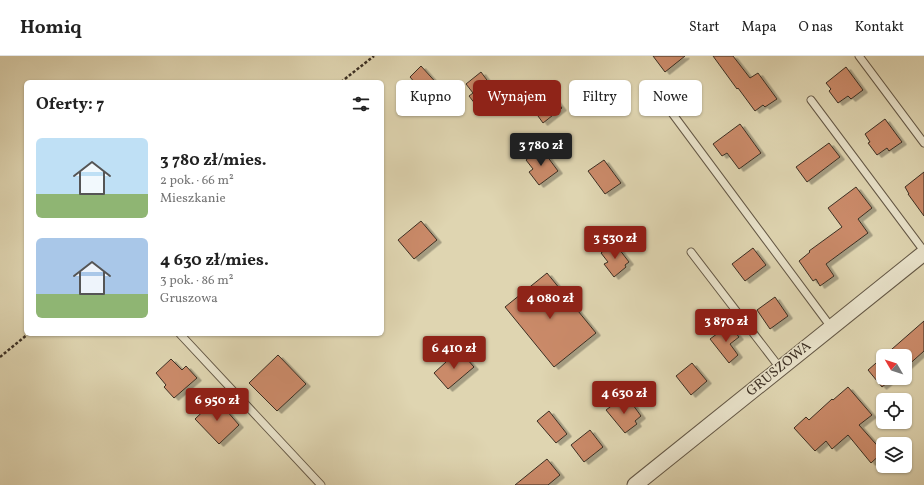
<!DOCTYPE html>
<html lang="pl">
<meta charset="utf-8">
<style>
:root{--surface:#fff;--page:#f6f6f6;--text:#222;--muted:#767676;--line:#e0e0e0;--accent:#8f2418}
body{margin:0;font-family:Vollkorn,serif;background:var(--page);color:var(--text);height:100vh;display:flex;flex-direction:column;font-size:15px;white-space:nowrap}
*{box-sizing:border-box;margin:0}
p{font-size:13px;color:var(--muted)}
.icon{flex:none;width:22px;height:22px;fill:none;stroke:currentColor;stroke-width:2;stroke-linecap:round;stroke-linejoin:round}
.map{position:relative;flex:1;overflow:hidden}
.side{position:absolute;left:24px;top:24px;width:360px;height:256px;display:flex;flex-direction:column;background:var(--surface);border-radius:6px;box-shadow:0 1px 3px #0004}
.side>*{flex:none}
.guide{position:absolute;left:396px;top:24px;width:380px;height:36px;display:flex;gap:8px}
.needle{width:26px;rotate:309deg}
.fabs{position:absolute;left:876px;top:293px;display:grid;gap:8px}
.fabs a{display:grid;place-items:center;width:36px;height:36px;border-radius:6px;background:var(--surface);box-shadow:0 1px 3px #0004;font-size:20px}
.price{position:absolute;translate:-50% -34px;padding:0 9px;border-radius:4px;background:var(--accent);color:#fff;font-size:13px;line-height:26px;filter:drop-shadow(0 1px 2px #0008)}
.price::after{content:'';position:absolute;left:50%;top:24px;width:12px;height:9px;margin-left:-6px;background:inherit;clip-path:polygon(0 0,100% 0,50% 100%)}
.price.active{background:#222;color:#fff}
ul{padding:0;list-style:none}
li{display:flex;align-items:center;gap:12px;height:100px;padding:0 12px}
li span{display:grid;place-items:center;flex:none;width:112px;height:80px;border-radius:6px;color:#555}
li>.icon{margin-inline-start:auto}
span .icon{width:48px;height:48px;fill:#fffc;stroke-width:1}
li b{font-size:17px}
h2{display:flex;justify-content:space-between;align-items:center;height:48px;padding:0 12px;font-size:17px}
.tag{padding:0 14px;border-radius:6px;background:var(--surface);box-shadow:0 1px 3px #0004;font-size:14px;line-height:36px}
.tag.active{background:var(--accent);color:#fff}
header{display:flex;align-items:center;gap:24px;box-sizing:border-box;height:56px;padding:0 20px;background:var(--surface);border-bottom:1px solid var(--line)}
header strong{font-size:19px}
nav{display:flex;gap:22px;margin-inline-start:auto;font-size:14px}
.map>svg:first-child{display:block}
.building{fill:#ca8a69;stroke:#3b2f23;filter:url(#shadow)}
.lines{fill:none;stroke-linecap:round;stroke-linejoin:round}
.lane-casing{stroke:#645846;stroke-width:9}
.street-casing{stroke:#645846;stroke-width:17}
.path{stroke:#3b2f23;stroke-width:2.5;stroke-dasharray:3 2;stroke-linecap:butt}
.lane{stroke:#eae4cc;stroke-width:7}
.street{stroke:#eae4cc;stroke-width:15}
.labels{text-anchor:middle;dominant-baseline:central;stroke-width:3;stroke-linejoin:round;paint-order:stroke}
.street-label{font-size:14px;fill:#3b2f23;stroke:#eae4cc}
</style>
<header>
<strong>Homiq</strong>
<nav><a>Start</a><a>Mapa</a><a>O nas</a><a>Kontakt</a></nav>
</header>
<div class="map">
<svg width="924" height="429" viewBox="0 0 924 429">
<defs>
<filter id="shadow"><feDropShadow dx="4.5" dy="2.5" stdDeviation="0" flood-color="#0004"/></filter>
</defs>
<rect width="100%" height="100%" fill="#dfd5b1"/>
<filter id="stains"><feTurbulence type="fractalNoise" baseFrequency=".005" numOctaves="4"/><feColorMatrix values="0 0 0 0 .2 0 0 0 0 .09 0 0 0 0 .02 0 0 0 .5 -.17"/></filter>
<radialGradient id="worn" r=".72"><stop offset=".6" stop-color="#630" stop-opacity="0"/><stop offset="1" stop-color="#630" stop-opacity=".3"/></radialGradient>
<path class="building" d="M653,0H685L665,16Z
M713,0H733L750,22L758,17L777,43L765,51L763,49L755,55L738,32L737,33Z
M421,10L440,31L428,42L410,21Z
M846,11L863,34L851,43L848,40L838,47L829,35L831,33L826,27Z
M481,16L498,39L479,53L469,40L473,37L466,28Z
M545,30L562,52L543,67L533,53L536,50L529,41Z
M885,63L902,86L889,95L887,92L877,99L868,87L870,86L865,78Z
M740,68L761,97L739,113L727,97L722,100L713,88Z
M829,87L840,101L807,126L796,111Z
M541,92L558,115L539,129L529,116L533,113L526,104Z
M604,104L621,127L605,138L588,115Z
M924,116V160L908,138H909L905,131Z
M856,131L872,152L858,163L868,177L826,208L834,220L820,230L816,223L813,225L799,205L810,196L809,195L842,171L828,152Z
M421,165L437,184L414,203L398,184Z
M613,187L615,190L616,189L629,206L625,209L626,211L614,221L604,208L608,206L601,197Z
M753,192L766,209L745,225L732,208Z
M547,217L596,277L554,311L505,251Z
M775,241L788,260L770,273L757,254Z
M924,265V295L905,312V300H884Z
M729,269L739,281L730,288L738,299L729,307L710,283Z
M459,294L474,311L448,333L434,317Z
M278,299L306,328L277,355L249,327Z
M883,301V322H893L882,331L868,314Z
M171,303L182,314L186,310L197,322L174,342L164,331L166,329L156,317Z
M692,307L707,325L691,339L676,320Z
M848,331L872,359L859,369L883,396L871,407L848,379L832,393L826,385L815,395L794,372L806,361L809,364L832,343L833,344Z
M628,342L641,360L635,365L637,368L625,377L606,354L618,345L620,348Z
M214,345L224,356L226,354L239,369L219,388L195,363Z
M549,355L567,378L556,387L537,365Z
M590,374L603,391L584,406L571,389Z
M547,403L560,419L548,429H515Z"/>
<g class="lines">
<g class="lane-casing">
<path id="lane" d="M859,0L924,87
M811,44L924,195
M669,53L831,271
M691,196L780,312
M180,278L321,429"/>
</g>
<g class="street-casing">
<path id="street" d="M635,429L924,197"/>
</g>
<path class="path" d="M341,26L374,0
M0,301L28,278"/>
<use href="#lane" class="lane"/>
<use href="#street" class="street"/>
</g>
<g class="labels">
<g class="street-label">
<text transform="translate(779 313) rotate(-39)">GRUSZOWA</text>
</g>
</g>
<rect width="100%" height="100%" filter="url(#stains)"/>
<rect width="100%" height="100%" fill="url(#worn)"/>
</svg>
<div class="fabs">
<a><svg class="needle" viewBox="-14 -14 28 28"><path d="M0-13l5 13h-10z" fill="#e53935"/><path d="M0 13l5-13h-10z" fill="#767676"/></svg></a>
<a><svg class="icon" aria-label="locate" viewBox="0 0 24 24"><circle cx="12" cy="12" r="6"/><path d="M12 2v4M12 18v4M2 12h4M18 12h4"/></svg></a>
<a><svg class="icon" aria-label="layers" viewBox="0 0 24 24"><path d="M12 4l9 5-9 5-9-5zM3 14l9 5 9-5"/></svg></a>
</div>
<b class="price active" style="left:541px;top:111px">3 780 zł</b>
<b class="price" style="left:615px;top:204px">3 530 zł</b>
<b class="price" style="left:550px;top:264px">4 080 zł</b>
<b class="price" style="left:726px;top:287px">3 870 zł</b>
<b class="price" style="left:454px;top:314px">6 410 zł</b>
<b class="price" style="left:624px;top:359px">4 630 zł</b>
<b class="price" style="left:217px;top:366px">6 950 zł</b>
<div class="guide">
<a class="tag">Kupno</a>
<a class="tag active">Wynajem</a>
<a class="tag">Filtry</a>
<a class="tag">Nowe</a>
</div>
<section class="side">
<h2>Oferty: 7<svg class="icon" aria-label="filters" viewBox="0 0 24 24"><path d="M4 7h16M4 17h16"/><circle cx="9" cy="7" r="2"/><circle cx="15" cy="17" r="2"/></svg></h2>
<ul>
<li><span style="background:linear-gradient(#bfe0f5 70%,#8fb573 0)"><svg class="icon" aria-label="home" viewBox="0 0 24 24"><path d="M3 11l9-7 9 7M6 9v11h12V9"/></svg></span><div><b>3 780 zł/mies.</b><p>2 pok. · 66 m²</p><p>Mieszkanie</p></div></li>
<li><span style="background:linear-gradient(#a9c7e8 70%,#8fb573 0)"><svg class="icon" aria-label="home" viewBox="0 0 24 24"><path d="M3 11l9-7 9 7M6 9v11h12V9"/></svg></span><div><b>4 630 zł/mies.</b><p>3 pok. · 86 m²</p><p>Gruszowa</p></div></li>
</ul>
</section>
</div>
